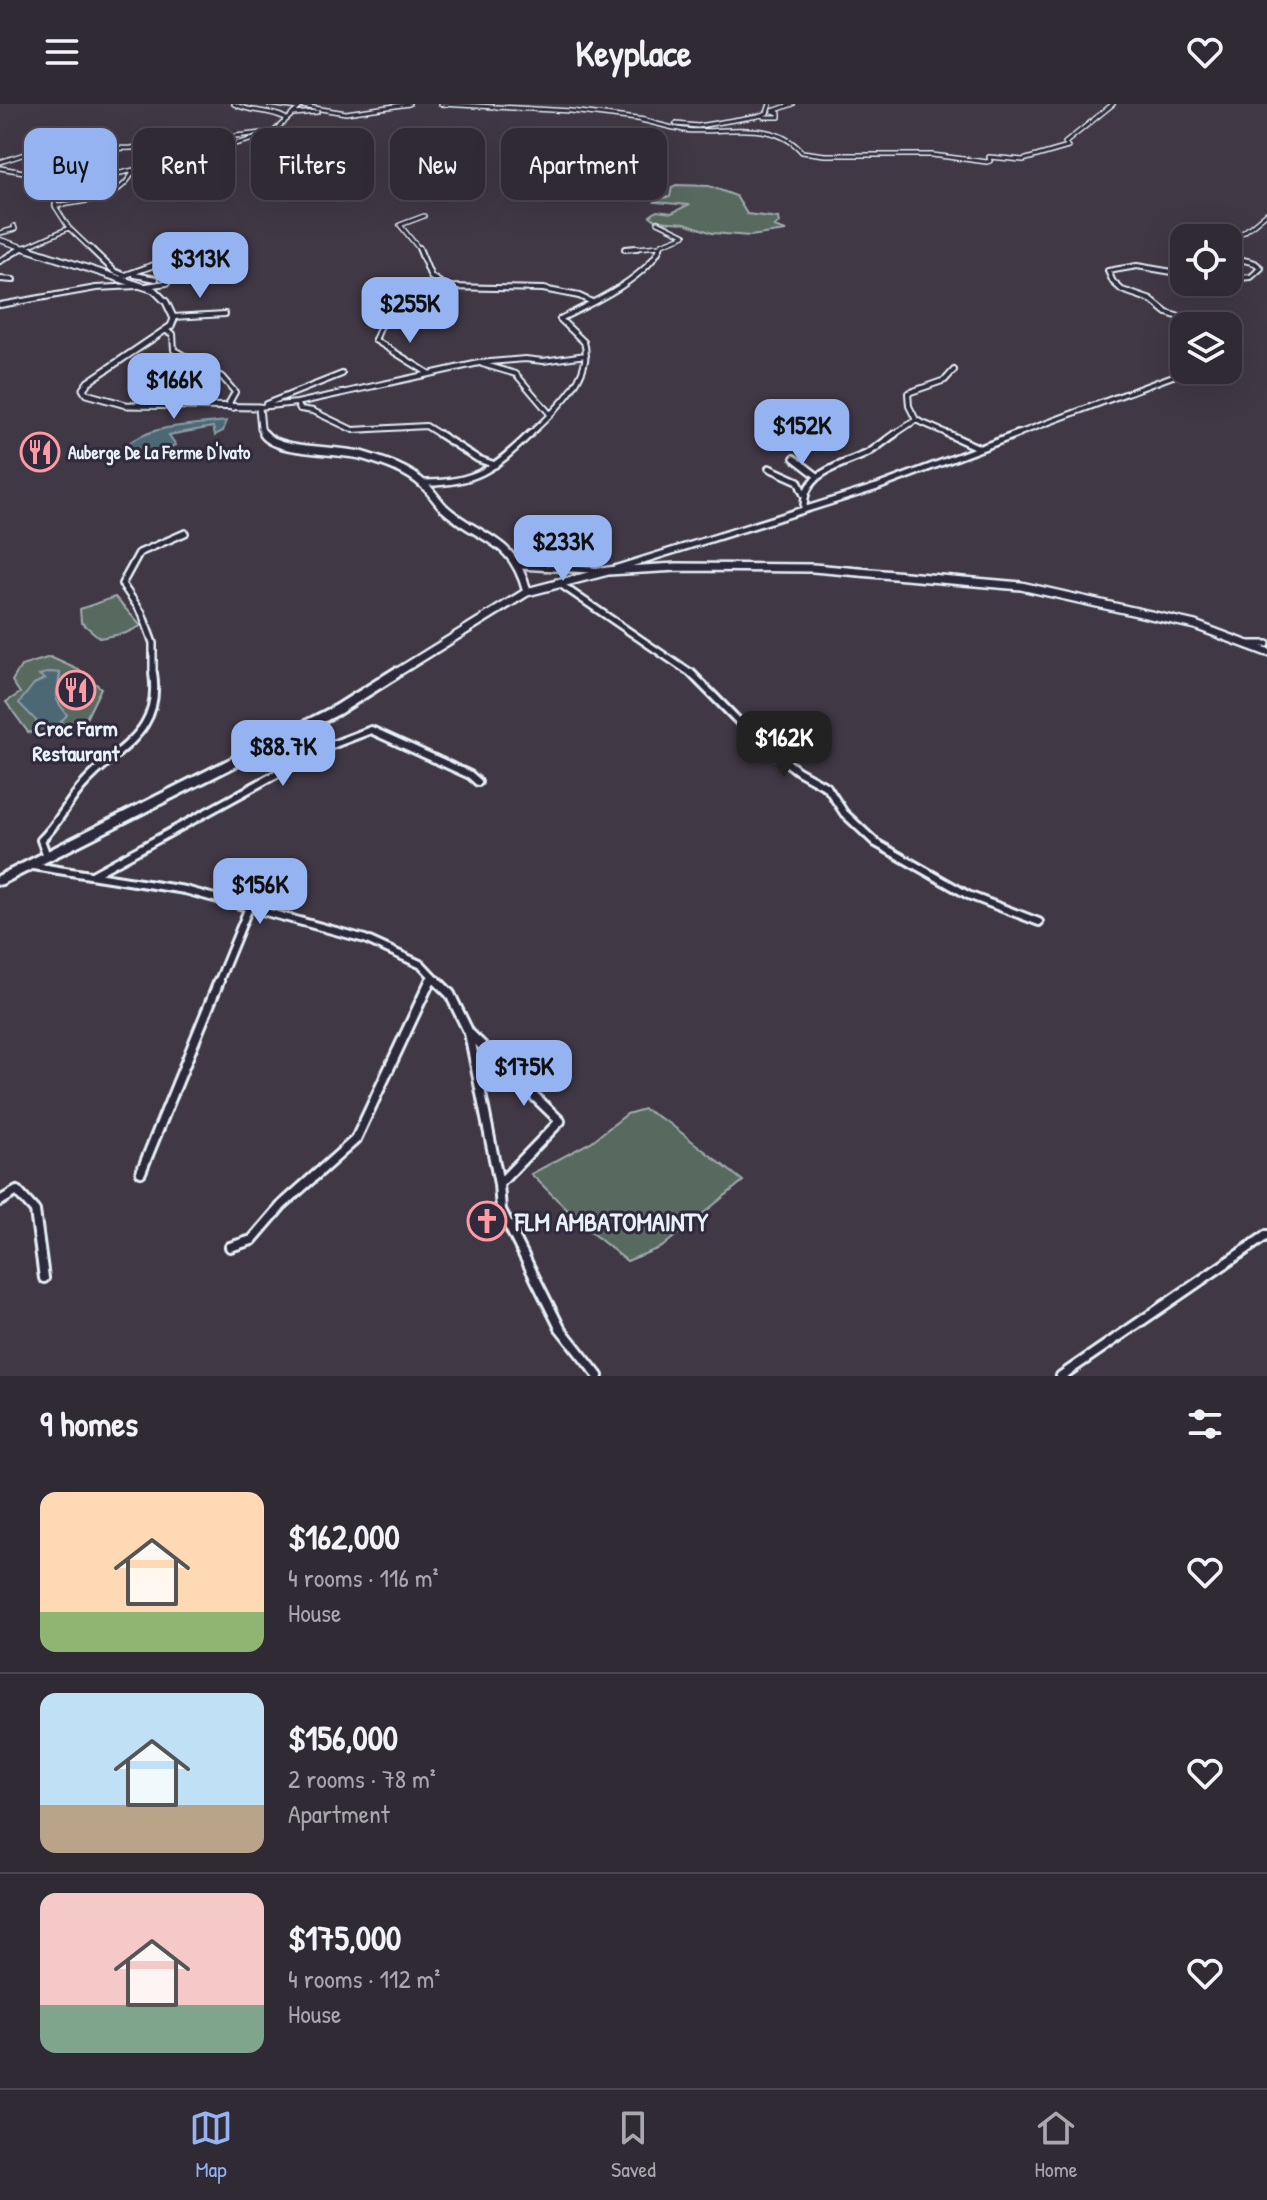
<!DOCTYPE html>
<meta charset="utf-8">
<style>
:root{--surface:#302a34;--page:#3c3640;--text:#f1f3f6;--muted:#a8a7ac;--line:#4b464f;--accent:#95b2f1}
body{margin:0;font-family:"Patrick Hand",sans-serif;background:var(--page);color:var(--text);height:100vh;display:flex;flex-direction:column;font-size:30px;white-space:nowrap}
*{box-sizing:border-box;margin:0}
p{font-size:26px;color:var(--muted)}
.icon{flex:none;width:44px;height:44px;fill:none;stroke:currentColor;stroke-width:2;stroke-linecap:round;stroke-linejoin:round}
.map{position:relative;height:1272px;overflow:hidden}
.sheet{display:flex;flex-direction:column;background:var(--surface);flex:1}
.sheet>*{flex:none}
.top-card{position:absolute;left:24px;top:24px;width:800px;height:72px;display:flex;gap:16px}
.buttons{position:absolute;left:1170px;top:120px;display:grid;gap:16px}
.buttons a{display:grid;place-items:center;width:72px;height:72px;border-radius:16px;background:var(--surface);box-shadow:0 8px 32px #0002,0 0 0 2px var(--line);font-size:40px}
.price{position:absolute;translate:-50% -68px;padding:0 18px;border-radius:16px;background:var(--accent);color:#111;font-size:26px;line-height:52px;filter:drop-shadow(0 2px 4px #0008)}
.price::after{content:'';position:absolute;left:50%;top:48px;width:24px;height:18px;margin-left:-12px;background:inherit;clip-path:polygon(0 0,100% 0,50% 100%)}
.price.selected{background:#222;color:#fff}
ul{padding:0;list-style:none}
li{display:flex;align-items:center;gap:24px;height:200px;padding:0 40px}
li+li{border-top:2px solid var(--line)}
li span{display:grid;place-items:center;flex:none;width:224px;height:160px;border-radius:16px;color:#555}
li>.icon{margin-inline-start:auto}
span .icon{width:96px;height:96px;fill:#fffc;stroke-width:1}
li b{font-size:34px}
h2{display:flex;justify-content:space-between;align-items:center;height:96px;padding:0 40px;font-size:34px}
.tag{padding:0 28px;border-radius:16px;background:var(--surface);box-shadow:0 8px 32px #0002,0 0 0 2px var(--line);font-size:28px;line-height:72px}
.tag.selected{background:var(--accent);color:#111}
header{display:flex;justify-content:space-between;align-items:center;height:104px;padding:0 40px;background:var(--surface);font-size:36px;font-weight:700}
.menu{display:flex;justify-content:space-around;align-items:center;height:112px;border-top:2px solid var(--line);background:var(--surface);font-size:22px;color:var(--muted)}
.menu a{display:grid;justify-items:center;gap:4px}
.menu .selected{color:var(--accent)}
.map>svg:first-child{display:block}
.green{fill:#586961;stroke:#a0adac;stroke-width:2;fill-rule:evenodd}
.water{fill:#4d6775;stroke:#8b9ea9;stroke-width:2}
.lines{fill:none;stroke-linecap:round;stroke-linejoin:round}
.minor-far4-casing{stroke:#e8f1f8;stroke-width:6}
.minor-far3-casing{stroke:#e8f1f8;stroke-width:8}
.minor-far2-casing{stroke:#e8f1f8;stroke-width:10}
.minor-far1-casing{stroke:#e8f1f8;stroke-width:12}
.minor-casing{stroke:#e8f1f8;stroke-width:14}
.tertiary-far3-casing{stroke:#e8f1f8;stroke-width:7}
.tertiary-far2-casing{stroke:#e8f1f8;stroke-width:9}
.tertiary-far1-casing{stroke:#e8f1f8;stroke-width:12}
.tertiary-casing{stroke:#e8f1f8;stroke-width:15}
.minor-far4{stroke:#2f2a3d;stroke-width:3}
.minor-far3{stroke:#2f2a3d;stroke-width:4}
.minor-far2{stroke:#2f2a3d;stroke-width:5}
.minor-far1{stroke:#2f2a3d;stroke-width:6}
.minor{stroke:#2f2a3d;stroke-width:8}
.tertiary-far3{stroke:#2f2a3d;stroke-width:4}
.tertiary-far2{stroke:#2f2a3d;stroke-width:5}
.tertiary-far1{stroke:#2f2a3d;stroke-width:7}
.tertiary{stroke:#2f2a3d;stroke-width:9}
.labels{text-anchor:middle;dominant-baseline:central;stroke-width:6;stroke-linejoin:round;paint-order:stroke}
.far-poi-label{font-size:18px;font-weight:bold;fill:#e8f1f8;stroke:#2f2a3d;text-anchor:start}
.poi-label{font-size:22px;font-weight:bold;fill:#e8f1f8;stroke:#2f2a3d}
.near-poi-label{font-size:26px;font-weight:bold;fill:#e8f1f8;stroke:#2f2a3d;text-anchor:start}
</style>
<header><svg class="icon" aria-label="menu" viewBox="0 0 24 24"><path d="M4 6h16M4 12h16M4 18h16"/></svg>Keyplace<svg class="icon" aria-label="heart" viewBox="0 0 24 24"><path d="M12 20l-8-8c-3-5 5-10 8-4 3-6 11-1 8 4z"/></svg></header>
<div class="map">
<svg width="1267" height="1272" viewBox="0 0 1267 1272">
<rect width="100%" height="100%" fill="#403845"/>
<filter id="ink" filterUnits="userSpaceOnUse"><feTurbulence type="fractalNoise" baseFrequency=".0125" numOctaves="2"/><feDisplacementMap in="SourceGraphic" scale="16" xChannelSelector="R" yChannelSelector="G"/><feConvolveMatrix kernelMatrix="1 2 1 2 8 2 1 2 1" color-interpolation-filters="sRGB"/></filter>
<g filter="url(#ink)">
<path class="green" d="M676,81L709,82L736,92L747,110L778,114L779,119L774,123L786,127L750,132L712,129L685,119L657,117L650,112L657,107L672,109L688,101L655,98L658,94L670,93L672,83Z
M115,493L141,522L126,529L100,534L81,518L80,505Z
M50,553L79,566L101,584L80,627L50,632L28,628L6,598L20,589L12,577L21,562ZM60,569L56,595L20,599L34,580L46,574L41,571Z
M644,1005L669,1019L743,1077L662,1143L627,1157L588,1126L531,1070L591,1038L627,1010Z"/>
<path class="water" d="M227,317L223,327L215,331L213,323L169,331L176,341L152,350L130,353L123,344C147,320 195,321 227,317Z
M51,568L60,569L56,595L67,611L57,622L43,624L19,599L34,580L45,575L39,571Z"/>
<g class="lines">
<g class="minor-far4-casing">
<path id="minor-far4" d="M234,0C250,9 269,5 285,14L284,19
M441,0L571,7L645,16
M295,1L346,9L409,0
M293,10L317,8
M764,13H779V9L773,7L793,0
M641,16C655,19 670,24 684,26C723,31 772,13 802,48L825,51H932L987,58L990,57L989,53L1023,56L1068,43L1065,39L1113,0
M676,20L698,22L758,12L767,9L770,0
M0,58L34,47L131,44L262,29
M0,64L30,69L57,83L55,102
M46,76L82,67
M57,83L134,66
M658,118L685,131L662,140L659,146
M69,124L92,146
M0,129L15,125L14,122
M1228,134L1244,128L1267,109
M625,145L660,142
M19,146L69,124L55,102C85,97 120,97 134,66L140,64L270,31L299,4L269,0
M420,146L400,121L424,112"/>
</g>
<g class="minor-far3-casing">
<path id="minor-far3" d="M90,144L114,167L126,172
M419,144L431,173L447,183L543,185L579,192L592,198
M625,145L637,144
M1228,152L1255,159L1261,164L1251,173L1228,175
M0,157L22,144
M1184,170L1137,162L1108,167L1113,178L1122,186L1151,196L1167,209L1208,222
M135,171L156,175
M123,172L154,161
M0,175L13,176
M146,182L167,179
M0,201L96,184L137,182
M173,213L225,210
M381,222L375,236L428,269
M166,227L173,230L174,246L222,273L235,288L229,299L233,304
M1228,234L1234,240L1228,244
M482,260L516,270L550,310
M297,299L300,305L313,307L353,326L426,322L442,332
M266,300L342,270
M259,303L297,299L479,259L525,255L543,257L586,251
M916,316L953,332
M528,332C551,310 595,273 584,238L560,215C590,200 647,174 660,144
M892,332L916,316L909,302L908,289L945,276L954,266
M1012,332L1189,266"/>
</g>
<g class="minor-far2-casing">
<path id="minor-far2" d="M439,330L478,355L495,361
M948,330L979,344
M794,354L816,371
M769,364L798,377L804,391
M423,379C474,380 494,365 530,330
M804,404C804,366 840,363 868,349C877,344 886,336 895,330
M520,462L608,467L877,383L1018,330
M557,478L693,571
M1249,540H1267
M153,571V539L142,509L122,480L139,449L185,429"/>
</g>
<g class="minor-far1-casing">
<path id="minor-far1" d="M691,569L755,634L798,667L827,683L844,709L876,739L968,791L1039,818
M47,752L41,736C60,718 68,696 86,678C119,642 162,629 153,569
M33,762L185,786L365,835L422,861L439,879
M94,770L324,644L371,626L470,671L478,678
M218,879L249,803
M429,879L432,872"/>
</g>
<g class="minor-casing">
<path id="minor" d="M437,877L450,890L469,929L499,1080L501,1106L560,1224L598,1272
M469,929L560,1017L499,1080
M141,1068L219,877
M0,1097L17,1087L35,1107L44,1174
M230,1143L252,1136L282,1101L356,1035L430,877
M1061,1272L1267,1131"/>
</g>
<g class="tertiary-far3-casing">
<path id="tertiary-far3" d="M0,136L31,146"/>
</g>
<g class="tertiary-far2-casing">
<path id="tertiary-far2" d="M25,144L154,186L166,198L174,215L171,222L88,278L83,285L86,290L126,301L259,303L261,324L265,332"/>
</g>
<g class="tertiary-far1-casing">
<path id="tertiary-far1" d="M264,330C277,349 341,345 364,352C384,358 409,366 424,381C432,388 437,397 444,404C481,438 512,431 527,488
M393,571L527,488L608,467L677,463L813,464L1021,482L1195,521L1267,548"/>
</g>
<g class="tertiary-casing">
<path id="tertiary" d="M0,776L337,606L396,569"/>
</g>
<use href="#minor-far4" class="minor-far4"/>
<use href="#minor-far3" class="minor-far3"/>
<use href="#minor-far2" class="minor-far2"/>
<use href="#minor-far1" class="minor-far1"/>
<use href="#minor" class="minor"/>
<use href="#tertiary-far3" class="tertiary-far3"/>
<use href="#tertiary-far2" class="tertiary-far2"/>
<use href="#tertiary-far1" class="tertiary-far1"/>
<use href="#tertiary" class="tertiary"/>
</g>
</g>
<defs>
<g id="restaurant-ring" transform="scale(2)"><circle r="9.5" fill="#2f2a3d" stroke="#ff9aa2" stroke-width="1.5"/><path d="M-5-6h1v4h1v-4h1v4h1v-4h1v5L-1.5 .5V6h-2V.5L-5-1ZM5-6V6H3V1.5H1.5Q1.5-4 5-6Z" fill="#ff9aa2"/></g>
<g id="church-ring" transform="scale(2)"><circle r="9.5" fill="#2f2a3d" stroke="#ff9aa2" stroke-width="1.5"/><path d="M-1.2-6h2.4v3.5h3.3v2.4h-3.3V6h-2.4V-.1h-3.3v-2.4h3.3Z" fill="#ff9aa2"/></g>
</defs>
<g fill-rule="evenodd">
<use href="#restaurant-ring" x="40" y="348"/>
<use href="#restaurant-ring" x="76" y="586"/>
<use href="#church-ring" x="487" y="1117"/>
</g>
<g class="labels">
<g class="far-poi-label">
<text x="68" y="348">Auberge De La Ferme D'Ivato</text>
</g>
<g class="poi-label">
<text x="76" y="624">Croc Farm<tspan x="76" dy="25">Restaurant</tspan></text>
</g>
<g class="near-poi-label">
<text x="515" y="1117">FLM AMBATOMAINTY</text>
</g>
</g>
</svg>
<div class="buttons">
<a><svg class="icon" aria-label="locate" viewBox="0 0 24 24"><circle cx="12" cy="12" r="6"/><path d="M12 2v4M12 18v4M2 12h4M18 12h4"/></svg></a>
<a><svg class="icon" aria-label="layers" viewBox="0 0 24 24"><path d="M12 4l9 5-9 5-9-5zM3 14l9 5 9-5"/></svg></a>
</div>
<b class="price" style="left:200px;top:196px">$313K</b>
<b class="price" style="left:410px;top:241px">$255K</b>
<b class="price" style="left:174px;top:317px">$166K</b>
<b class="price" style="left:802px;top:363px">$152K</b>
<b class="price" style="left:563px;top:479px">$233K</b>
<b class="price selected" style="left:784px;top:675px">$162K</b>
<b class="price" style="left:283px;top:684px">$88.7K</b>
<b class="price" style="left:260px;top:822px">$156K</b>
<b class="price" style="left:524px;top:1004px">$175K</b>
<div class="top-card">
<a class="tag selected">Buy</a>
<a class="tag">Rent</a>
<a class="tag">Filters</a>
<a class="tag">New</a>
<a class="tag">Apartment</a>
</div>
</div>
<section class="sheet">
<h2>9 homes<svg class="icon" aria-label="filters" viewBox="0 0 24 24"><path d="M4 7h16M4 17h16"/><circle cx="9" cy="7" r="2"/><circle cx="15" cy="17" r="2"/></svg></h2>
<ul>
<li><span style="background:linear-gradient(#ffd9b3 75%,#8fb573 0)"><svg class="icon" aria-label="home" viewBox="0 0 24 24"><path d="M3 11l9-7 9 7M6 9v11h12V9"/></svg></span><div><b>$162,000</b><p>4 rooms · 116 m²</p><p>House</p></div><svg class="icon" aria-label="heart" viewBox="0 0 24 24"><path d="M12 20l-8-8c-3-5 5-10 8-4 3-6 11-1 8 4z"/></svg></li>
<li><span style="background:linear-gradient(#bfe0f5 70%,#b9a48a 0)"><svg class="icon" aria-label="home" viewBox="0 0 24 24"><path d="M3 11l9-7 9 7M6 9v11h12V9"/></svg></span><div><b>$156,000</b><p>2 rooms · 78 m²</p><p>Apartment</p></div><svg class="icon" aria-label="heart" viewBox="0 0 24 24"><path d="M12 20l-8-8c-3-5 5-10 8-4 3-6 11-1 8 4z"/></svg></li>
<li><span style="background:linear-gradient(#f6c9c9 70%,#7fa58c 0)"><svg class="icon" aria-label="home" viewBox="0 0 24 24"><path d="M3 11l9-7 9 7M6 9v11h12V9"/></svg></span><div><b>$175,000</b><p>4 rooms · 112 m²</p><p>House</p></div><svg class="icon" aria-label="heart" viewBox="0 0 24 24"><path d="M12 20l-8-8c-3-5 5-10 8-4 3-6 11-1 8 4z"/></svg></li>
</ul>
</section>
<nav class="menu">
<a class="selected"><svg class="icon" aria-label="map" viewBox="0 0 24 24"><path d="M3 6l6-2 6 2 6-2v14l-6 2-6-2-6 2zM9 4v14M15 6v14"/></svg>Map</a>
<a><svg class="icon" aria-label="saved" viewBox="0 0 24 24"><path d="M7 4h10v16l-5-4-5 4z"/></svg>Saved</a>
<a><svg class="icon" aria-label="home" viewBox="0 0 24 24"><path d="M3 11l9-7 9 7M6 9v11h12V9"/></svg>Home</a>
</nav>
